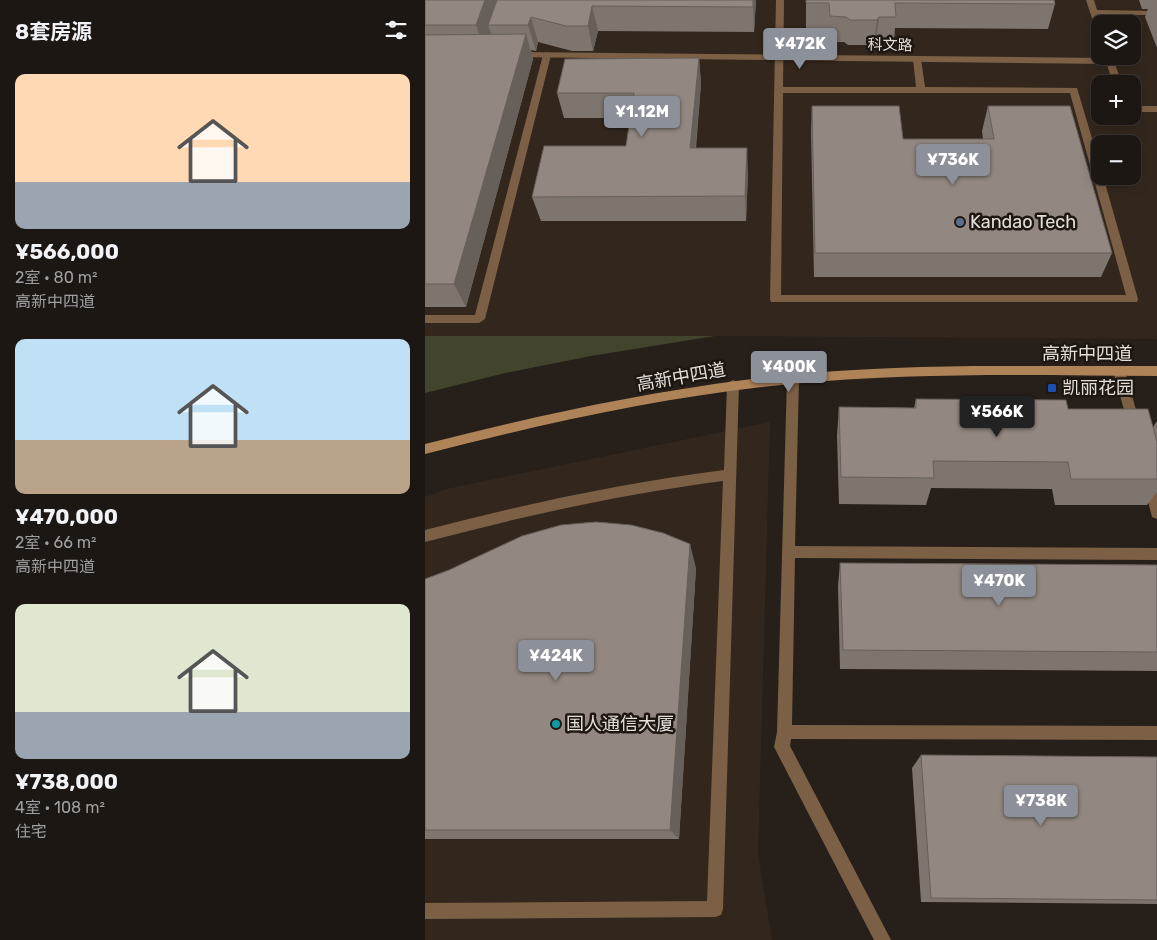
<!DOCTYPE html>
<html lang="zh">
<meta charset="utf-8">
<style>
:root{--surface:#1d1714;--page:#25201d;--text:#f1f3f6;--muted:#a09fa0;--line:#3b3634;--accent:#8c9099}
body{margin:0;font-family:Rubik,"Noto Sans SC",sans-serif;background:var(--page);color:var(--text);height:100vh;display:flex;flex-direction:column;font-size:19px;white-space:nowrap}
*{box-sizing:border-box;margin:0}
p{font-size:16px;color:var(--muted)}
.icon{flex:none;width:28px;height:28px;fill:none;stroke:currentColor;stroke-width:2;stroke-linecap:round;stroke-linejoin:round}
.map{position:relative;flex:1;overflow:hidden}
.drawer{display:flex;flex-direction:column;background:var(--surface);width:425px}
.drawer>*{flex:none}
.fabs{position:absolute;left:666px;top:15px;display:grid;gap:10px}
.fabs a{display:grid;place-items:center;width:50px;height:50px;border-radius:10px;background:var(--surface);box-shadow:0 2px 12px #0003,0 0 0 1px var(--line);font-size:25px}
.price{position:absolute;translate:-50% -42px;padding:0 11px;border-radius:5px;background:var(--accent);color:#fff;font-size:16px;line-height:32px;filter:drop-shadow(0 1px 2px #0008)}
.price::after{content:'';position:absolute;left:50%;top:30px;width:15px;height:11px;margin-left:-8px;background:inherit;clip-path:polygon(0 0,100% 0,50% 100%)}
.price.selected{background:#222;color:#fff}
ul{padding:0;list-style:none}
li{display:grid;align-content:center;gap:10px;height:265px;padding:0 15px}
li span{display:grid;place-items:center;height:155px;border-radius:10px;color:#555}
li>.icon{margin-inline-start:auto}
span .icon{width:90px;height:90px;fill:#fffc;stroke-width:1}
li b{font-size:21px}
h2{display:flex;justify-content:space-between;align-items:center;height:60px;padding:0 15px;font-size:21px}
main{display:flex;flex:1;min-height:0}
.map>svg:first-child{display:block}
.built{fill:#33271d;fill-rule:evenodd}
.green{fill:#42442e}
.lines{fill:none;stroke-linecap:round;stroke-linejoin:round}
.service{fill:#7b6045;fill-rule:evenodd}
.minor{fill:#7b6045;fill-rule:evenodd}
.secondary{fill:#af8358;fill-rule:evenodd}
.wall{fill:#7e756f}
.shaded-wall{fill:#665f5a}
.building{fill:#928881;stroke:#665f5a}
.service-dot{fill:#5c6f8a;stroke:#1d1611;stroke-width:2}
.transit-dot{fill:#1a4fb4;stroke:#1d1611;stroke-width:2}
.culture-dot{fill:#0f9aa8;stroke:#1d1611;stroke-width:2}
.labels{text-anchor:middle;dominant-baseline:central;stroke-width:5;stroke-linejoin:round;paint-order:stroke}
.far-street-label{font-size:15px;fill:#e3deda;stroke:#1d1611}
.poi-label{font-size:18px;fill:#e3deda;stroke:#1d1611;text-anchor:start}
.street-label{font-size:18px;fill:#e3deda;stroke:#1d1611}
</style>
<main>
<section class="drawer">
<h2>8套房源<svg class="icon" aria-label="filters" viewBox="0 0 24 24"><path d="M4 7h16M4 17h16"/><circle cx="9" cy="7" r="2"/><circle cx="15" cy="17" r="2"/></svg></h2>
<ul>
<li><span style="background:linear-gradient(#ffd9b3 70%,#9aa5b1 0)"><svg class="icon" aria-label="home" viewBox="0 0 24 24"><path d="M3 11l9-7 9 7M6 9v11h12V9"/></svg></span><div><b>¥566,000</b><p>2室 · 80 m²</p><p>高新中四道</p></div></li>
<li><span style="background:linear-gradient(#bfe0f5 65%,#b9a48a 0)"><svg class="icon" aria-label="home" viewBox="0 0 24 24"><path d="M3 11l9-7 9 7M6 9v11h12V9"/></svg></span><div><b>¥470,000</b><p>2室 · 66 m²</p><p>高新中四道</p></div></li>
<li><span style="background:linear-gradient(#dfe7d0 70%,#9aa5b1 0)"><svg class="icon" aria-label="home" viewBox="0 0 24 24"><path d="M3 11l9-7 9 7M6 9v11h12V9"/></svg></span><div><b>¥738,000</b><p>4室 · 108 m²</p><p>住宅</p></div></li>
</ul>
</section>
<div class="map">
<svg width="732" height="940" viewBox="0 0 732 940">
<rect width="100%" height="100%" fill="#271f1a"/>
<path class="built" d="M0,0H732V339L290,336H0ZM675,24H708V56H675ZM675,84H708V116H675ZM675,144H708V176H675Z
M345,422L333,854L347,940H0V497L21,489Z"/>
<path class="green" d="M0,336H290L166,356L80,373L0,393Z"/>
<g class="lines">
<path class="service" d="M351,0H359L358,87H491L488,59L492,56L496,59L500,87L652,88L675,165V176H678L713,299L712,302H346L345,299ZM358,93H645L701,295H356Z
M122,52L126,55L60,319L54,323H0V315H50L118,55Z
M685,58L689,61L697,84H688L681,61Z
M708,106H732V112H708Z
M694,366L700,371L715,424L713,428H705L703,424L688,371Z
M368,374L372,376L374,379L370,546L732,548V560L370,558L367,725L732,726V740L366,739L365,746L466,940H449L349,747L352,732L362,379L364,376Z
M308,380L312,382L314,385L298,909L296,915L290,917L0,919V903L282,901L298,481C197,494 98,516 0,542V530C99,504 198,483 299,470L302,385L304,382Z
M724,477L728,478L732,488V519L727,517L726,513L718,482L720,478Z"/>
<path class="minor" d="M661,0H669L672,10L732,11V15H674L677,24H675V33L671,30Z
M90,52L680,58V56H688L689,61L685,64L87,57V53Z"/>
<path class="secondary" d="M549,366H732V376C610,375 488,372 366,384C242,396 121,423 0,454V444C105,417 211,394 319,380C395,370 472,367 549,366Z"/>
</g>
<path class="wall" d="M0,0H331L329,32L173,31L168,51H147L113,42L111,51L106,50L108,59L41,307H0Z
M381,0H629L630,4L623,29L470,28L469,42H451L449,45H423L419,42H404L403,28H381Z
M714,0H732V48L720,17L723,9H717Z
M274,58L276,84L271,148L323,172L321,221H116L107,197L201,146L205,118H139L132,93Z
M387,106L478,139H558L557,131L563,106L687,253L676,277H389L386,131Z
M491,399L643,409L728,427L732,421V492L722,505H630L627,489L506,488L501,505L414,504L412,436L414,407L489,408Z
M415,563L732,565V671L415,669L413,586Z
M271,568L254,839H0V579Z
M496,755L732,757V904L496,902L487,768Z"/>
<path class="shaded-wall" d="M60,0H77L63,25L66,33L60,50L51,25Z
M328,0H331L329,32L328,7Z
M167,6L173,31L168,51L163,26Z
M106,17L113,42L111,51L103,25Z
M454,17L451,42L449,45L452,20Z
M101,34L108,59L41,307L29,284Z
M274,58L276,84L268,173L265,148Z
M322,148L323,172L321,221L320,196Z
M265,544L271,568L254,839L245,830Z"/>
<path class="building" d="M0,0H60L51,25H0Z
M72,0H328V7L167,6L163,26H141L106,17L103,25H63Z
M381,0H629L630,4L470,3L471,17H454L452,20H425L421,17L405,16L404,3H381Z
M101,34L29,284H0V35Z
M274,58L265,148H322L320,196L107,197L119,146H201L209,93H132L140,59Z
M387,106H474L478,139H569L563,106H645L687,253H390Z
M491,399L641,400L643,409H723L732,442V479H646L643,462L508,461L509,478L416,477L414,407L491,408Z
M171,522L206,525L238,533L265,544L245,830H0V579L24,570L97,536L136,525Z
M415,563L732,565V652L418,650Z
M496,755L732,757V900L506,898Z"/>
<circle class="service-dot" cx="535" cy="222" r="5"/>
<rect class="transit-dot" x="622" y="383" width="10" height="10" rx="2.5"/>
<circle class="culture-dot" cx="131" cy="724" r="5"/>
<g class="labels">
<g class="far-street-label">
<text transform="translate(465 45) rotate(1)">科文路</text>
</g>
<g class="poi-label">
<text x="545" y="222">Kandao Tech</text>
<text x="637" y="388">凯丽花园</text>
<text x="141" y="724">国人通信大厦</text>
</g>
<g class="street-label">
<text x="662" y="354">高新中四道</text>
<text transform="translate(256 377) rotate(-10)">高新中四道</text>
</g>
</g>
</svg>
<div class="fabs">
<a><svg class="icon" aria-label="layers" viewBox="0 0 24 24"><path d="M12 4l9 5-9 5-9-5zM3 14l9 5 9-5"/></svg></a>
<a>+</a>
<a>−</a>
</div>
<b class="price" style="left:375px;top:70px">¥472K</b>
<b class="price" style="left:217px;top:138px">¥1.12M</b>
<b class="price" style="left:528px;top:186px">¥736K</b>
<b class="price" style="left:364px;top:393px">¥400K</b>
<b class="price selected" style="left:572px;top:438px">¥566K</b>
<b class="price" style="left:574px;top:607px">¥470K</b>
<b class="price" style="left:131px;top:682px">¥424K</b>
<b class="price" style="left:616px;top:827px">¥738K</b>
</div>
</main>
